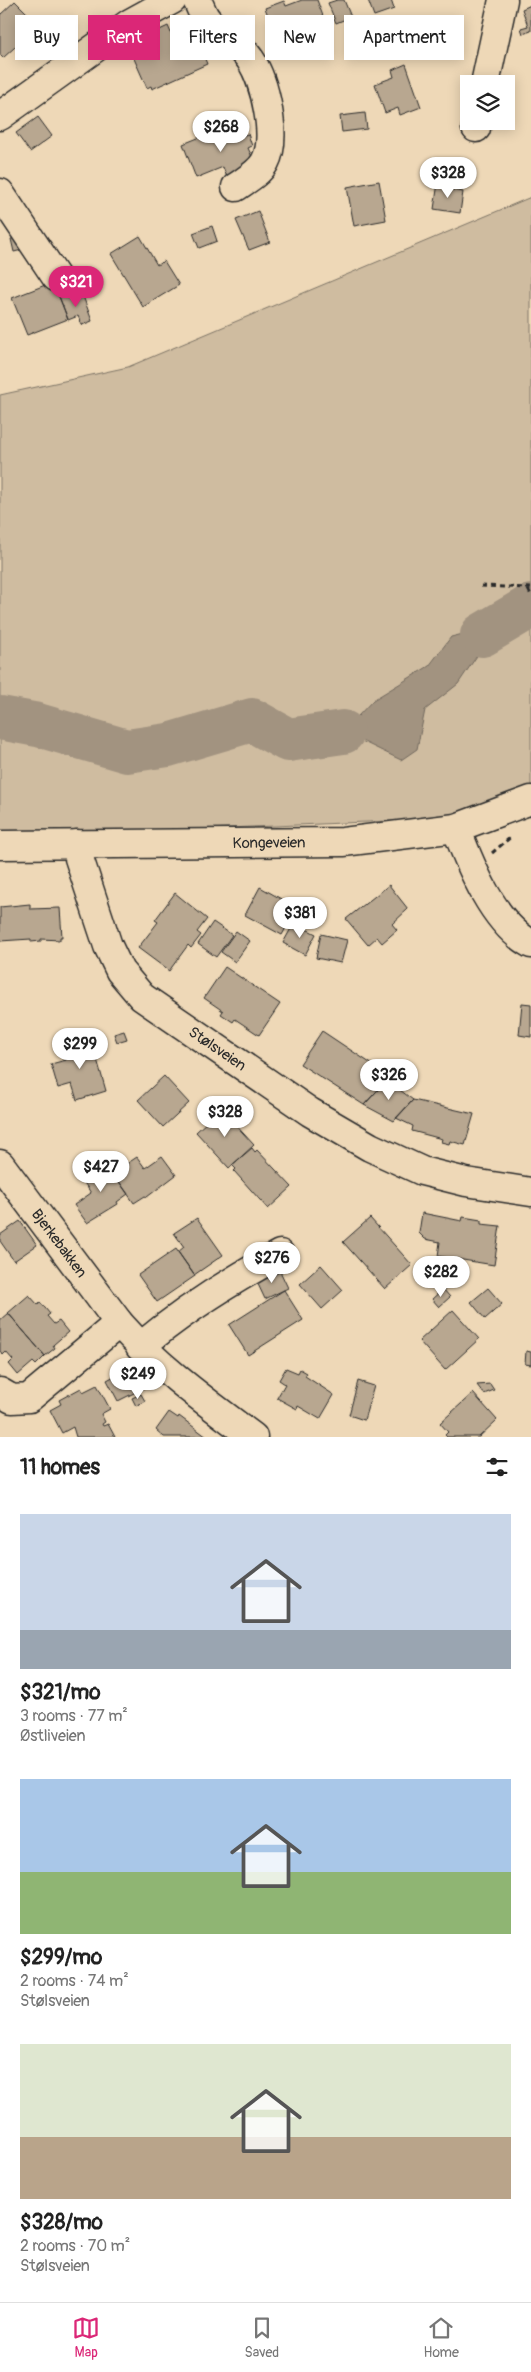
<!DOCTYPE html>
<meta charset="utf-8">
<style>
:root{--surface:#fff;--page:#f2f2f2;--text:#222;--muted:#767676;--line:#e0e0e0;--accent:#db2777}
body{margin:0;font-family:Pangolin,sans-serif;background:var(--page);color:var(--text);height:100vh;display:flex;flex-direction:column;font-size:19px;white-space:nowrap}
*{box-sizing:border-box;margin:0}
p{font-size:16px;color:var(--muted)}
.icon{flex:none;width:28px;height:28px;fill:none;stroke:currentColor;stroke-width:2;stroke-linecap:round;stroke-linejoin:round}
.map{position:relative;height:1437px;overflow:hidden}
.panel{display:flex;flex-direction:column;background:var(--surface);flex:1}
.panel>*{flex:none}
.top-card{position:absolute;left:15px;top:15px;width:501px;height:45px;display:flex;gap:10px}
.buttons{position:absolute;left:460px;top:75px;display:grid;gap:10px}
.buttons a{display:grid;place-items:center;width:55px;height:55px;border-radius:0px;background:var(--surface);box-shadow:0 2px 12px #0003;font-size:25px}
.price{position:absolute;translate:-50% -42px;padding:0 11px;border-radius:18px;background:#fff;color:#222;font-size:16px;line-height:32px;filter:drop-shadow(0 1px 2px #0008)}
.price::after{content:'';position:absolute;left:50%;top:30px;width:15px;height:11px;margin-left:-8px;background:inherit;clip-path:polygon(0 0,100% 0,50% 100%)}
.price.active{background:var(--accent);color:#fff}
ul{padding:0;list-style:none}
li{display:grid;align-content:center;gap:10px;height:265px;padding:0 20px}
li span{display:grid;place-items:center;height:155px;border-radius:0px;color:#555}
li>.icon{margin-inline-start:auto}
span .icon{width:90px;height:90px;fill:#fffc;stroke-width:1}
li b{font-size:21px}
h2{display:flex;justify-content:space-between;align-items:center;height:60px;padding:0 20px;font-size:21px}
.chip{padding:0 18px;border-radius:0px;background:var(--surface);box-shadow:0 2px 12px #0003;font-size:18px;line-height:45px}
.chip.active{background:var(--accent);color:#fff}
.menu{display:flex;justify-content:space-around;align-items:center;height:70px;border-top:1px solid var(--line);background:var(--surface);font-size:14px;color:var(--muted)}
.menu a{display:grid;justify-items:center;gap:2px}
.menu .active{color:var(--accent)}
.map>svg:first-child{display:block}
.green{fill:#cfbca0;stroke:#7d7466}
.water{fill:#a29380;stroke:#72695e}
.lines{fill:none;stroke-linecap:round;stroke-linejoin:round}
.river{stroke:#a29380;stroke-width:44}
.building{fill:#b8a790;stroke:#2b2b2b}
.minor-casing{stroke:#2b2b2b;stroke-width:31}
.path{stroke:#2b2b2b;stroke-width:3;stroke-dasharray:5 4;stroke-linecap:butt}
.minor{stroke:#eed8b7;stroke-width:28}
.labels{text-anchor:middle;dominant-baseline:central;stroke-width:4;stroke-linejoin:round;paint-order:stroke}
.street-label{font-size:15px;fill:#2b2b2b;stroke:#eed8b7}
</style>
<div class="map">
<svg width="531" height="1437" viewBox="0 0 531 1437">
<rect width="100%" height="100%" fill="#eed8b7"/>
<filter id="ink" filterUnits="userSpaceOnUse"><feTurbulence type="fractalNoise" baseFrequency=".02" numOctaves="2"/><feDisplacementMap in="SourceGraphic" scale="10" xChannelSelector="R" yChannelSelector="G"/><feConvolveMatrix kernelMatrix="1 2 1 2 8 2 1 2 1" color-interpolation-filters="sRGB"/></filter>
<g filter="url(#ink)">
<path class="green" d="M531,197V810L458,818L0,838V395L128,367Z"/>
<path class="water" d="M479,630L487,641L458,684L425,710L417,749L401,760L343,732L373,700L429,666L451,637Z"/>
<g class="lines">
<path class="river" d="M482,635L531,606
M0,718L38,725L127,751L168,745L252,720L288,740L343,732"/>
</g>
<path class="building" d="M302,0H317L326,24L278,41L265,8L284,1L286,6Z
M337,0H344L351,17L336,23L328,3Z
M368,0H391L394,9L374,16Z
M15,1L39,25L35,28L38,32L29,40L26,37L3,58L0,55V15Z
M531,5V31L523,34L521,28L528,26L522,9Z
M56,26L70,43L50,58L37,41Z
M168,26L175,42L193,33L197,40L203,37L210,51L203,54L207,64L152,89L151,86L147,88L128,45Z
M406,64L421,107L400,115L398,108L385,113L375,84L394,77L392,70Z
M365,113L367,129L342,132L340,116Z
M38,117L52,136L30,152L16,133Z
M238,122L244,135L248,134L252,146L248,148L257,168L228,180L223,167L196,178L183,144Z
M379,181L386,220L354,226L347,187Z
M438,183L453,186V190L463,192L460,213L434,209Z
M258,211L270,242L249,250L236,220Z
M212,226L217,241L199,248L193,233Z
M23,236L26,249L14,252L11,239Z
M140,236L157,265L164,261L179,285L143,307L111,254Z
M53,282L68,319L27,335L12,298Z
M70,293L72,300L83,296L92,321L82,325L78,316L68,320L59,296Z
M389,885L408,909L392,924L397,930L382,943L377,937L368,945L346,919Z
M260,887L297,908L282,935L245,915Z
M175,893L207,919L197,932L201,935L191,948L188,945L169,971L138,948L158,922L155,920Z
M30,904V909L60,908L62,937H60V940L41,939V941L31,942V939L0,941V907Z
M213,922L232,935L216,957L198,944Z
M294,923L316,934L305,955L283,943Z
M236,931L250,941L235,962L221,952Z
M321,934L347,940L341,963L316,958Z
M225,967L280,1004L259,1035L235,1019L233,1022L221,1014L223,1011L204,998Z
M522,1003L531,1004V1037L519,1035Z
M124,1031L127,1039L117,1042L114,1034Z
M322,1031L382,1071L380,1074L387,1080L364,1105L300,1064Z
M91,1038L106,1091L77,1100L72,1084L58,1088L51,1064L66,1060L62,1046Z
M164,1076L189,1103L163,1127L138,1100Z
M387,1080L413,1100L394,1121L364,1105Z
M413,1100L474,1114L465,1145L450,1141L449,1144L441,1142L442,1139L412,1131L413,1126L396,1118Z
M221,1109L254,1145L229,1168L196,1132Z
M252,1148L255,1152L257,1150L292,1187L268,1209L234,1171L236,1169L232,1165Z
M162,1156L176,1175L147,1197L145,1196L134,1203L110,1169L122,1161L125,1165L137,1157L145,1168Z
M104,1160L128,1194L117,1202L118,1204L87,1223L74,1205L91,1193L83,1181L94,1173L91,1169Z
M422,1213L462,1221L463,1217L481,1220V1224L500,1226L494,1265L438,1256L440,1242L425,1239L419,1233Z
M197,1218L223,1255L194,1275L178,1252L184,1247L174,1233Z
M370,1218L412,1265L385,1289L343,1242Z
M20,1221L37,1245L14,1261L0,1241V1235Z
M176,1249L195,1276L157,1302L138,1275Z
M321,1265L343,1290L322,1309L300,1284Z
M279,1269L288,1288L265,1299L256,1280Z
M488,1288L502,1304L485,1319L471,1302Z
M443,1289L450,1297L439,1307L432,1299Z
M284,1290L303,1320L248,1355L229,1325Z
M29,1295L38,1305L40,1302L50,1314L47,1316L54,1324L59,1321L68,1332L53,1345L55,1348L45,1356L8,1313Z
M453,1310L479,1339L445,1370L419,1341Z
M8,1313L45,1356L36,1365L33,1362L18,1375L9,1364L13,1360L6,1352L3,1355L0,1351V1320Z
M526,1351L531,1352V1365L525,1364Z
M133,1366L144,1388L118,1401L107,1380Z
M286,1368L298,1373L300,1369L307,1373L305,1376L334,1395L320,1419L298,1406L297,1409L277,1398L285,1384L279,1380Z
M358,1381L374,1386L364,1420L349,1415Z
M490,1384L494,1390L484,1394L477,1385Z
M97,1385L110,1409L101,1414L105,1422L102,1424L103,1426L108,1424L115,1437H76L73,1427L62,1433L50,1410L61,1404L59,1400L81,1388L83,1392Z
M473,1393L497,1420L479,1437H447L445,1435L448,1432L440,1423Z
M141,1394L145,1401L136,1406L132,1398Z
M169,1412L178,1418L179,1416L207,1437H164L156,1430Z"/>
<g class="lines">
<g class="minor-casing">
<g id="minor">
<path d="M197,0C200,6 202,12 205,17C216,34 239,42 250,59C265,81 278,138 265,162C259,173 246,180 236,187"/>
<path d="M485,84L503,0"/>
<path d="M0,116L130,23L172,0"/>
<path d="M476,128L477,121"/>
<path d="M0,193L56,277"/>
<path d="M456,828C471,867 493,923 531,944"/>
<path id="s1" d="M77,844L79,858L108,946L120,971L142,997L310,1112L370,1147L422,1171L466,1182L531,1192"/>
<path id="s2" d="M0,845L343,842L456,828L531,800"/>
<path id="s3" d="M0,1164L119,1323C159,1368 205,1401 253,1437"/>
<path d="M140,1347C184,1310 230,1281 280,1254"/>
<path d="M0,1392L12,1399L29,1398L119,1323"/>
</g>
</g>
<path class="path" d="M481,586L531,588
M528,589L531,595
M492,853L512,836"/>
<use href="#minor" class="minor"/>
</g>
</g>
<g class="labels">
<g class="street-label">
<text stroke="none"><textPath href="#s2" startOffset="269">Kongeveien</textPath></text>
<text stroke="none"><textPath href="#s1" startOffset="260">Stølsveien</textPath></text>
<text stroke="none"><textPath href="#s3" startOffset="99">Bjerkebakken</textPath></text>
</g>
</g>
</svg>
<div class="buttons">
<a><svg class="icon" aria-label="layers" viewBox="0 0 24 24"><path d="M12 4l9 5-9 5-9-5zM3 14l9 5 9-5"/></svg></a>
</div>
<b class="price" style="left:221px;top:153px">$268</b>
<b class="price" style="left:448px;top:199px">$328</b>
<b class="price active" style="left:76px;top:308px">$321</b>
<b class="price" style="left:300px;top:939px">$381</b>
<b class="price" style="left:80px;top:1070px">$299</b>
<b class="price" style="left:389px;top:1101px">$326</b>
<b class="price" style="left:225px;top:1138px">$328</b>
<b class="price" style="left:101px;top:1193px">$427</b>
<b class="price" style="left:272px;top:1284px">$276</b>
<b class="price" style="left:441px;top:1298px">$282</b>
<b class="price" style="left:138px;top:1400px">$249</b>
<div class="top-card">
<a class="chip">Buy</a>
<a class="chip active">Rent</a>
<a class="chip">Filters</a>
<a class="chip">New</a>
<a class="chip">Apartment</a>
</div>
</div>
<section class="panel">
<h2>11 homes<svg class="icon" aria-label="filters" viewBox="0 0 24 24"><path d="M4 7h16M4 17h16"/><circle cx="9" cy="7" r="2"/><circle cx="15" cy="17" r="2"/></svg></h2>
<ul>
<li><span style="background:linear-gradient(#c9d6e8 75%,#9aa5b1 0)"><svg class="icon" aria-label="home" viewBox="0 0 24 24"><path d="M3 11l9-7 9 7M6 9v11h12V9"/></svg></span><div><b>$321/mo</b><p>3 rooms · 77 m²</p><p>Østliveien</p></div></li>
<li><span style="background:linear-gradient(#a9c7e8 60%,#8fb573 0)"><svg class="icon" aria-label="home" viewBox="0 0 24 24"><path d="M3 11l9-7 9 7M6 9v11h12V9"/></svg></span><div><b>$299/mo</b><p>2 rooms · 74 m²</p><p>Stølsveien</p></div></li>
<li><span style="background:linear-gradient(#dfe7d0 60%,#b9a48a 0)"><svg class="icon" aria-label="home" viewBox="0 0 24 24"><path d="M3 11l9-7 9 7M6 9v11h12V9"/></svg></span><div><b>$328/mo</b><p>2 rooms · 70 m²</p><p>Stølsveien</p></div></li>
</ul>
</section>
<nav class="menu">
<a class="active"><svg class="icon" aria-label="map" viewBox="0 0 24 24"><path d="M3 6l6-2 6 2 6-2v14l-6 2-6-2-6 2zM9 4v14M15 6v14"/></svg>Map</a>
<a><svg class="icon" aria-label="saved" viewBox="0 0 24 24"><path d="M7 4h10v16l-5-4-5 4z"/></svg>Saved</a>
<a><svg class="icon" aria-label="home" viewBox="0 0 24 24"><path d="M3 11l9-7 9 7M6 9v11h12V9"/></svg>Home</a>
</nav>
